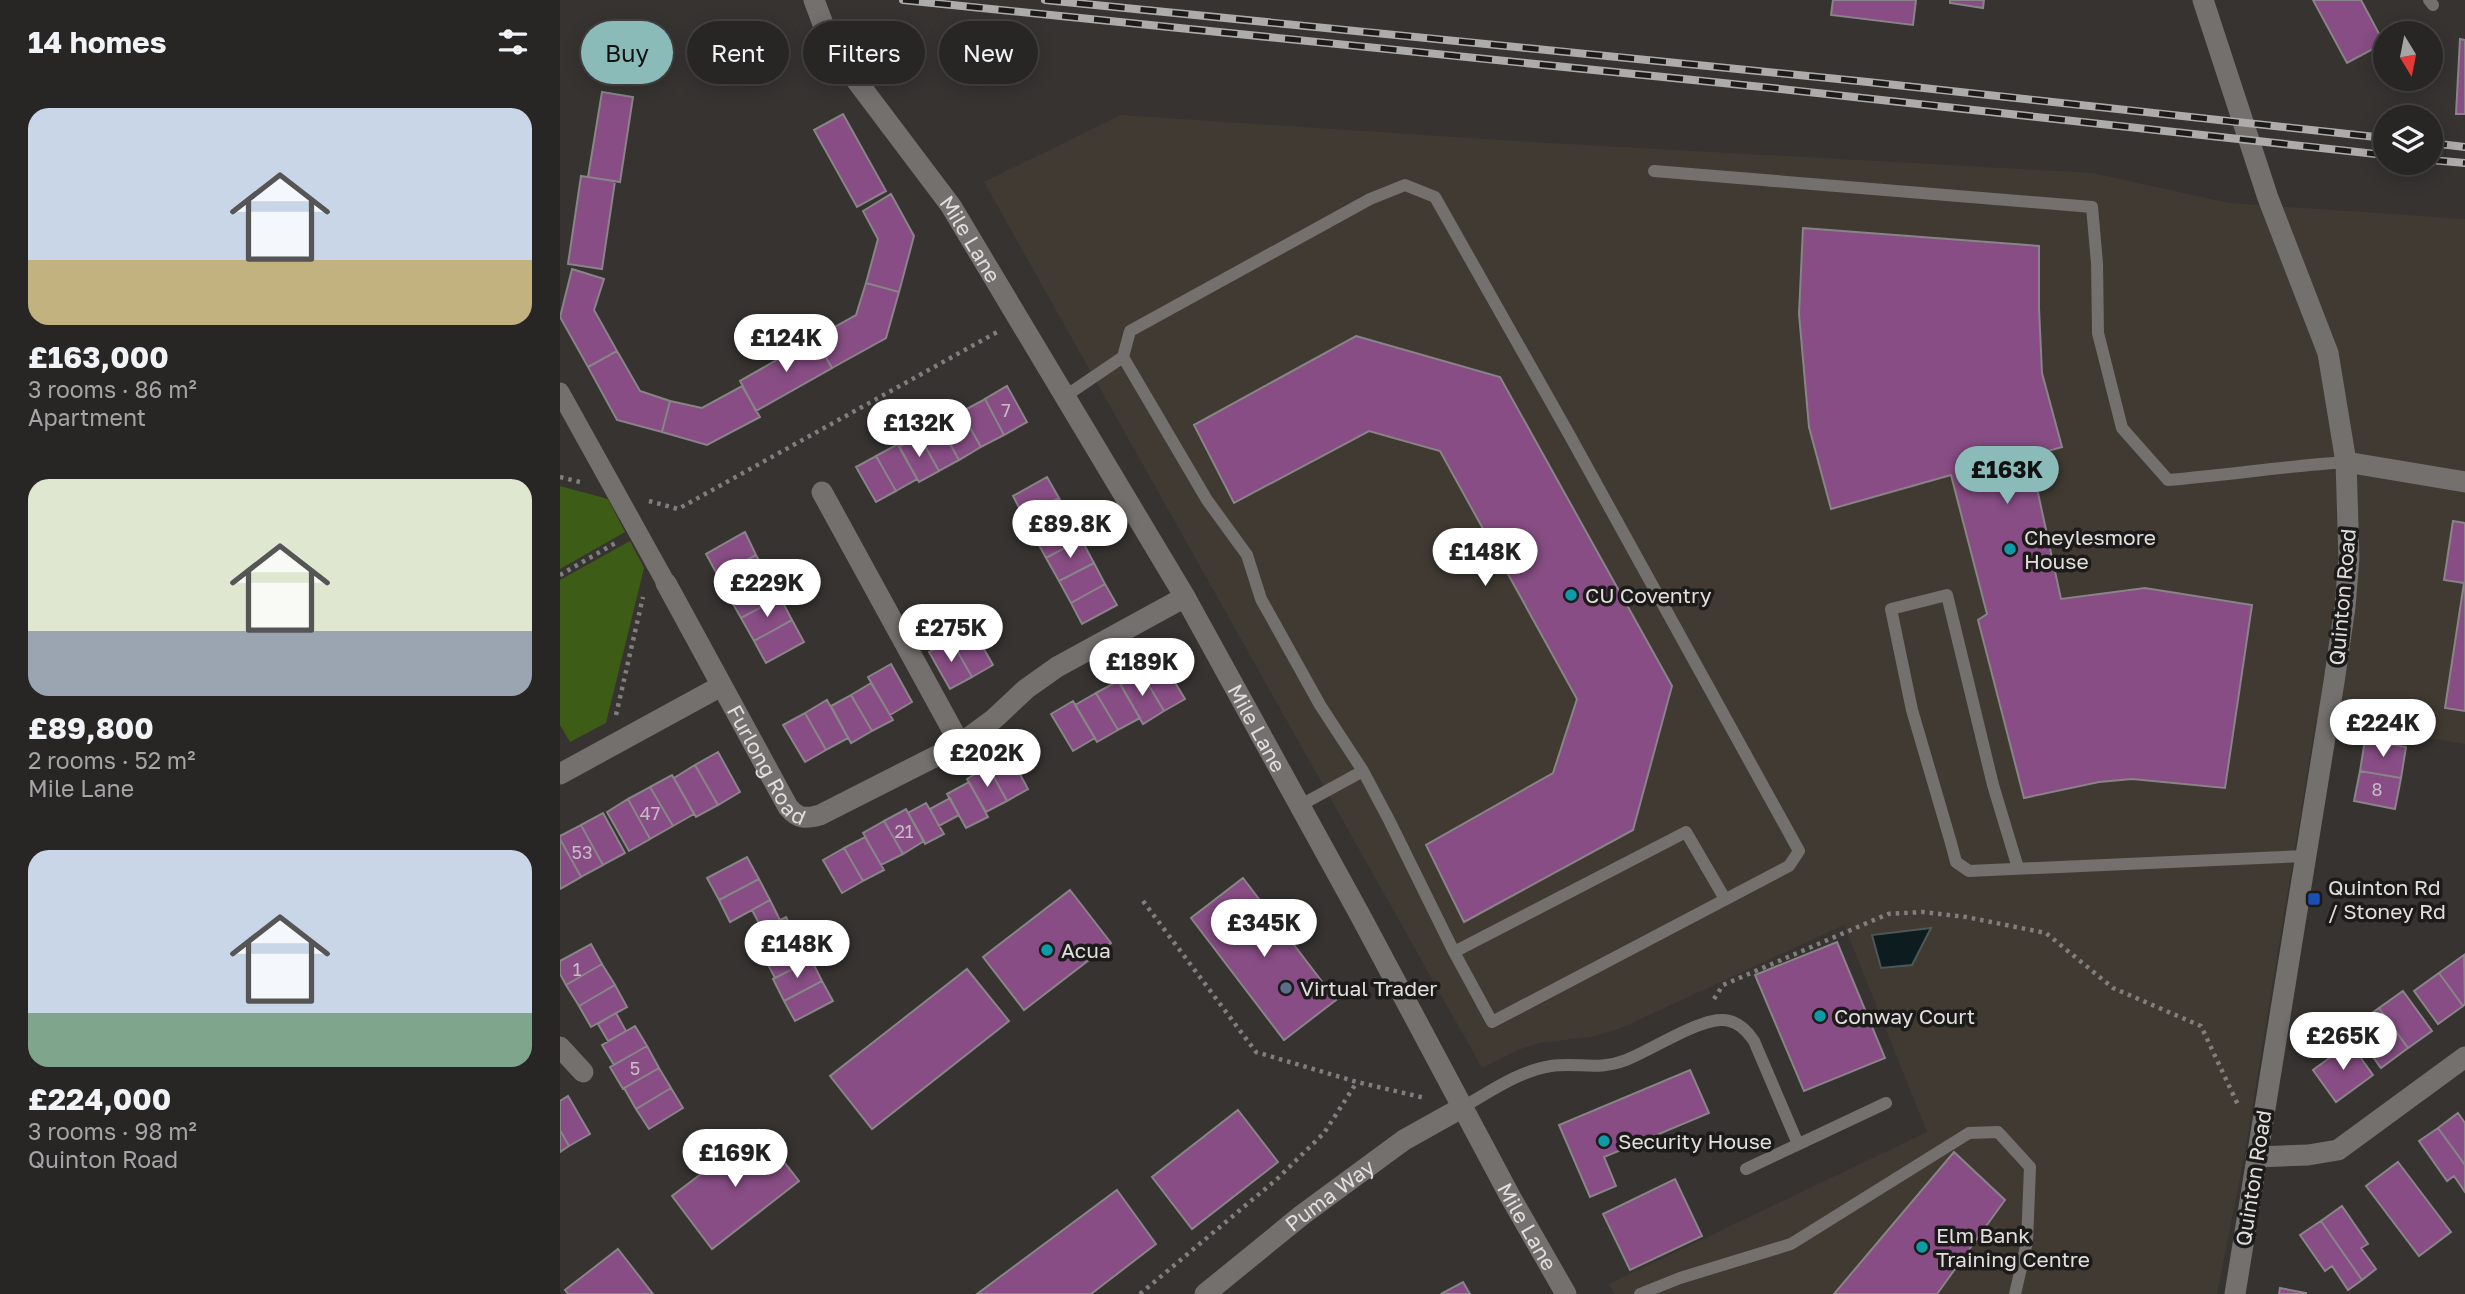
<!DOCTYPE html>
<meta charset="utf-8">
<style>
:root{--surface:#282625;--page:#343232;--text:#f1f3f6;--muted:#a5a5a7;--line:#444342;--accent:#8bbbb9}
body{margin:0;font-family:"Golos Text",sans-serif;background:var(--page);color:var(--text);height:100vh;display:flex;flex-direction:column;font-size:26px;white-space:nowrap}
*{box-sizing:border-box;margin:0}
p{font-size:23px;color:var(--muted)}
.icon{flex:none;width:38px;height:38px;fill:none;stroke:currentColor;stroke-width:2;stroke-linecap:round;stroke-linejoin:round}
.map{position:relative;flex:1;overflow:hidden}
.sheet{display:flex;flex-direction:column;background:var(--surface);width:560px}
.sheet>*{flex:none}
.top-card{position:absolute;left:21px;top:21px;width:665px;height:63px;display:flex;gap:14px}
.needle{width:46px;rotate:170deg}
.buttons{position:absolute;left:1813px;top:21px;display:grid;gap:14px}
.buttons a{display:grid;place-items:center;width:70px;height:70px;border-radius:50%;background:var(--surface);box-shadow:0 4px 18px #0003,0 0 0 2px var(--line);font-size:35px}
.price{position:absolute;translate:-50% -60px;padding:0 16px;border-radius:24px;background:#fff;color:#222;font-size:23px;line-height:46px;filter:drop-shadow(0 2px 4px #0008)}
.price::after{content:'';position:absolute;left:50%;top:42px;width:21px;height:16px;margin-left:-10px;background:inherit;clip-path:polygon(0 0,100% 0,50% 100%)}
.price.selected{background:var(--accent);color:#111}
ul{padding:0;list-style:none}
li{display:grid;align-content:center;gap:14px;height:371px;padding:0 28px}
li span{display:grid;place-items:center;height:217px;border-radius:21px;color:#555}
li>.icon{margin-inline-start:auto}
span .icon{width:126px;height:126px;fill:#fffc;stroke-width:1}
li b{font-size:30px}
h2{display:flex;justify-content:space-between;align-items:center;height:84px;padding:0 28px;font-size:30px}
.chip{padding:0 24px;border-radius:32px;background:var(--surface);box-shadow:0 4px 18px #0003,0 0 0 2px var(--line);font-size:24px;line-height:63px}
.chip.selected{background:var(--accent);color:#111}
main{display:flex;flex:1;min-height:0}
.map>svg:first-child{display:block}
.built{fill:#403a32}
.green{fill:#3d5c16}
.water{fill:#0d1d1f;stroke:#4d5758;stroke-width:2}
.building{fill:#874d84;stroke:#888487;stroke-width:2}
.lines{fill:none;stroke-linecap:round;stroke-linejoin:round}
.path{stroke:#817f7d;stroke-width:4.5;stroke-dasharray:3.5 5;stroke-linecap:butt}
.service{stroke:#73706d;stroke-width:12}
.pedestrian{stroke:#73706d;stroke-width:19}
.minor{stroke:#73706d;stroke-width:21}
.tertiary{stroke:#73706d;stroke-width:21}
.rail-casing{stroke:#aeacab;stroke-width:8}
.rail{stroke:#1c1b1a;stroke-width:5;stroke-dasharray:16;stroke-linecap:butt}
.culture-dot{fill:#0f9aa8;stroke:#1c1b1a;stroke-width:2.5}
.transit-dot{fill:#1a4fb4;stroke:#1c1b1a;stroke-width:2.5}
.service-dot{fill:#5c6f8a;stroke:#1c1b1a;stroke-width:2.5}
.labels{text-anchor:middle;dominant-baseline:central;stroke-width:7;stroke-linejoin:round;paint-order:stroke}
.number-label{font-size:18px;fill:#cabac8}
.street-label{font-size:21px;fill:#e1dfde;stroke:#1c1b1a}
.poi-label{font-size:21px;fill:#e1dfde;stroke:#1c1b1a;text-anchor:start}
</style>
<main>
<section class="sheet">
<h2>14 homes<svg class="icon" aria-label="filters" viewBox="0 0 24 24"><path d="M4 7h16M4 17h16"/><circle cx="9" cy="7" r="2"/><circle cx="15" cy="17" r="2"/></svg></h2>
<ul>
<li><span style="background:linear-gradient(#c9d6e8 70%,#c2b280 0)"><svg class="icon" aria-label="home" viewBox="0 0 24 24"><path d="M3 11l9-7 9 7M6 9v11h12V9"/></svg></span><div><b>£163,000</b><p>3 rooms · 86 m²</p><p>Apartment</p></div></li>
<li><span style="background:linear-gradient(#dfe7d0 70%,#9aa5b1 0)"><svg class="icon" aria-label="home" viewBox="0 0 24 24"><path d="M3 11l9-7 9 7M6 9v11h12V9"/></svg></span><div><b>£89,800</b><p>2 rooms · 52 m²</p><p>Mile Lane</p></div></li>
<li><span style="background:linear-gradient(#c9d6e8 75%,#7fa58c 0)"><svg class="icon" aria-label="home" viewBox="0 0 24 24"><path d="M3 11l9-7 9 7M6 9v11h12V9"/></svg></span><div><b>£224,000</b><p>3 rooms · 98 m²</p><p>Quinton Road</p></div></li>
</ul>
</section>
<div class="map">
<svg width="1905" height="1294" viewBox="0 0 1905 1294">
<rect width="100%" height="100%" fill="#363331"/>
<path class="built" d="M561,115L956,141L1533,173L1669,203L1905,219V744L1756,720L1684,1158L1657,1294H1054L1049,1284L1367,1132L1284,925L1059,1029L1030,1037L979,1043L958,1050L922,1068L424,182Z"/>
<path class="green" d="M0,486L48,499L65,532L0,569Z
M70,541L84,568L46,723L10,742L0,725V580Z"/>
<path class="water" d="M1371,928L1352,965L1321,968L1312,935Z"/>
<path class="building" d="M1273,0H1356L1353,25L1271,15Z
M1390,0H1424L1423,8L1390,3Z
M1753,0H1801L1824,43L1787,63Z
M1900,39L1905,40V114H1896Z
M42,92L73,97L60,182L28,177Z
M283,114L326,191L297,207L254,130Z
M21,176L55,181L42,269L8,264Z
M331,194L354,236L339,292L306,283L318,239L303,211Z
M1243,228L1479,246V308L1482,373L1502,447L1470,456L1501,599L1585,588L1692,605L1665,788L1572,779L1539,782L1464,798L1418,620L1427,614L1391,475L1271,509L1249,427L1239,314Z
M12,269L44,279L34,310L57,351L28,367L0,317Z
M306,283L339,292L326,338L272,368L255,338L296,315Z
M796,336L940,377L1112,686L1073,830L904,922L866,845L993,773L1017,699L880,451L809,431L674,503L634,425Z
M255,338L272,368L196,411L180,381Z
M57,351L80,391L110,401L102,432L57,420L28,367Z
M182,386L200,417L147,445L102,432L110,401L142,408Z
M447,386L467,422L444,435L425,399Z
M425,399L444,435L421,447L401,412Z
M401,412L421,447L399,460L379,424Z
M379,424L399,460L379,471L359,435Z
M359,435L379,471L359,482L339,447Z
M338,444L357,479L336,491L316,456Z
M316,456L336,491L316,502L296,467Z
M487,477L499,498L464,517L453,496Z
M499,498L510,519L475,538L464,517Z
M510,519L521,539L486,558L475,538Z
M1893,521L1905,523V711L1885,708L1904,583L1884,580Z
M185,532L196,555L158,576L146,554Z
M521,539L534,563L499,581L486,558Z
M196,555L208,576L169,597L158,576Z
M534,563L545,584L511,603L499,581Z
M208,576L220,597L181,618L169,597Z
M545,584L557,605L522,624L511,603Z
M220,597L232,620L194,641L181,618Z
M232,620L244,642L206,663L194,641Z
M412,628L433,665L412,677L391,640Z
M391,640L412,677L390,689L369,652Z
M602,661L625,699L604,711L581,672Z
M331,664L352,702L330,715L308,677Z
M581,672L604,711L583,724L561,685Z
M558,681L580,718L558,730L536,693Z
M311,683L333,720L312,731L291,695Z
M536,693L558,730L537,742L515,705Z
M291,695L312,731L291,743L271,706Z
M267,700L288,738L266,750L245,713Z
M513,701L535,738L513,751L491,714Z
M245,713L266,750L245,762L223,725Z
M1805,740L1846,747L1841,778L1800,771Z
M158,752L180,792L158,805L135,765Z
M449,754L468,789L447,801L428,766Z
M135,765L158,805L136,817L114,778Z
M428,766L447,801L426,812L407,779Z
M1800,771L1841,778L1835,809L1794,801Z
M112,775L134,814L113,826L90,787Z
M409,782L428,817L406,828L387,794Z
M90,787L113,826L90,839L68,799Z
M390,798L399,815L379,826L370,809Z
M68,799L90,839L69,851L47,812Z
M366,803L384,834L365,844L348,813Z
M346,809L364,841L343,854L324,821Z
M43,813L65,853L43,865L21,825Z
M324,821L343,854L321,865L303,833Z
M21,825L43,865L21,877L0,839V836Z
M305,837L324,870L303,881L284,848Z
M0,839L21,877L0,889Z
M284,848L303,881L282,893L263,860Z
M187,857L199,879L159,900L147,878Z
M683,878L776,1000L724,1040L631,918Z
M199,879L210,900L170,922L159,900Z
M510,890L551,943L464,1010L423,957Z
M210,900L220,920L202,929L192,910Z
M226,917L237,939L204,957L192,934Z
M242,937L253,959L215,978L204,957Z
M1277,942L1325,1058L1244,1091L1195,975Z
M31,944L42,964L6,985L0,974V961Z
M1904,955L1905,1004L1903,1006L1879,973Z
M251,959L262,981L224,1001L213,979Z
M42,964L55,985L19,1006L6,985Z
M407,969L449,1021L312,1129L270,1076Z
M1879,973L1903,1006L1878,1024L1854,991Z
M262,981L273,1001L235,1021L224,1001Z
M55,985L67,1007L31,1027L19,1006Z
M1843,991L1872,1031L1848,1048L1819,1008Z
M1819,1008L1848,1048L1821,1068L1792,1028Z
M56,1013L66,1031L48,1041L38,1024Z
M75,1026L87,1046L54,1065L42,1045Z
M1790,1043L1813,1075L1776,1102L1753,1070Z
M87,1046L99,1068L63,1089L50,1067Z
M99,1068L111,1088L76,1109L64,1088Z
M1130,1070L1149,1113L1044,1157L1056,1186L1030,1197L999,1125Z
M111,1088L123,1108L89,1129L76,1109Z
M8,1096L30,1134L9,1146L0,1130V1101Z
M678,1110L718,1162L632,1229L592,1177Z
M1898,1113L1905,1123V1165L1878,1128Z
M1878,1128L1905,1165V1192L1894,1176L1887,1181L1859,1141Z
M0,1130L9,1146L0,1152Z
M199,1130L239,1181L152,1249L112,1196Z
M1394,1152L1445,1200L1377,1294H1274Z
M1838,1162L1891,1232L1859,1256L1806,1186Z
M1115,1179L1142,1236L1070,1270L1043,1214Z
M557,1190L596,1244L531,1294H417Z
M1782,1206L1808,1244L1801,1248L1816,1269L1802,1280L1761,1221Z
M1761,1221L1802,1280L1788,1290L1772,1266L1765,1271L1740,1235Z
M58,1249L93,1294H8L5,1290Z
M903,1282L910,1294H881Z
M1720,1288L1746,1293V1294H1719Z"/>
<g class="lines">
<path class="path" d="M0,477L20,482
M89,501L118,509L439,331
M0,575L57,542
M56,715L83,597
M583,901L696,1052L797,1082L865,1098
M1154,999L1163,985L1328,914L1363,912L1406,917L1486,933L1553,988L1641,1026L1679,1107
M580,1294L717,1179L764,1133L797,1082"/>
<path class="service" d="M1869,0L1873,5
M1094,171L1532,207L1537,263L1538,333L1562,428L1608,480C1668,475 1726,466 1786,462
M563,357L647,500L687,555L701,599L760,705L803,771L829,820L894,952
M504,397L563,357L570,331L810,199L845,185L875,197L1010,436L1239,851L1229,866L932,1022L894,952L1126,832L1165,899
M739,806L803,771
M1458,868L1433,785L1387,595L1331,609L1352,710L1391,843L1396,862L1409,871L1745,856
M903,1107C931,1091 959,1071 991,1066C1018,1062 1038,1071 1066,1060C1091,1050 1136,1021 1160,1020C1175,1019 1186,1029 1194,1041L1238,1144
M1186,1169L1326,1103
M1080,1294L1120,1278L1231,1244L1409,1133L1438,1132L1470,1167L1467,1242L1455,1294"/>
<path class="pedestrian" d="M0,392L106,583"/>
<g class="minor">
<path d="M1786,462L1905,482"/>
<path d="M262,492L400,744"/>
<path id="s1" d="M106,583L228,807C238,819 246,819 260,815L400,744L434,719L466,689L497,667L625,597"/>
<path d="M0,774L161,686"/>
<path d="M0,1047L23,1072"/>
<path d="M1696,1157L1748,1155L1778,1150L1905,1057"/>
</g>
<g class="tertiary">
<path id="s2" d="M254,0L269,40L293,76L391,206L625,597L800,915L951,1198L1006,1294"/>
<path d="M1643,0L1708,198L1768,353L1786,462L1789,558L1785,607L1774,682L1675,1294"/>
<path id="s3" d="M645,1294L742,1215L844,1140L903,1107"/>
</g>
<g class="rail-casing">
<path id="rail" d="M343,0L1212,88L1825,155
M485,0L1308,82L1825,138
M1871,143L1905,147
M1871,160L1905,163"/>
</g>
<use href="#rail" class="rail"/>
</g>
<g class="culture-dot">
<circle cx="1450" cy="549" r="7"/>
<circle cx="1011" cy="595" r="7"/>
<circle cx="487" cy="950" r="7"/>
<circle cx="1260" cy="1016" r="7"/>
<circle cx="1044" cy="1141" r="7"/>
<circle cx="1362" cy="1247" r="7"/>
</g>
<rect class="transit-dot" x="1747" y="892" width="14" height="14" rx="3.5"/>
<circle class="service-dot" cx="726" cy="988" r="7"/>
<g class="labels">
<g class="number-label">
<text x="446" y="410">7</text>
<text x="1817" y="789">8</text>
<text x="90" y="813">47</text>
<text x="344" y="831">21</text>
<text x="22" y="852">53</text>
<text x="17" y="969">1</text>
<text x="75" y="1068">5</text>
</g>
<g class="street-label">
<text stroke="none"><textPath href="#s2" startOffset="287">Mile Lane</textPath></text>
<text transform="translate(1782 597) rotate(-85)">Quinton Road</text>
<text stroke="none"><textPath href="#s2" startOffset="854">Mile Lane</textPath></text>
<text stroke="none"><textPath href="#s1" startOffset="208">Furlong Road</textPath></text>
<text transform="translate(1693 1178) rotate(-81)">Quinton Road</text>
<text stroke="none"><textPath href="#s3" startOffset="159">Puma Way</textPath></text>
<text stroke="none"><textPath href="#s2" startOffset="1421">Mile Lane</textPath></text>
</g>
<g class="poi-label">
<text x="1464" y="537">Cheylesmore<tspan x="1464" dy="24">House</tspan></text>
<text x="1025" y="595">CU Coventry</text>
<text x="1768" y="887">Quinton Rd<tspan x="1768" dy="24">/ Stoney Rd</tspan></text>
<text x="501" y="950">Acua</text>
<text x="740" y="988">Virtual Trader</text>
<text x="1274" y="1016">Conway Court</text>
<text x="1058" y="1141">Security House</text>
<text x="1376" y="1235">Elm Bank<tspan x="1376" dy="24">Training Centre</tspan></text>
</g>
</g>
</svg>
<div class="buttons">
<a><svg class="needle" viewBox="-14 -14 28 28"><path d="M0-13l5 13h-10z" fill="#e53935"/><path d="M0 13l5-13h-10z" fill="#a5a5a7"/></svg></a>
<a><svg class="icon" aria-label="layers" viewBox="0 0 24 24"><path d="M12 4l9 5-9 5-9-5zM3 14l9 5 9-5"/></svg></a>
</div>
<b class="price" style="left:226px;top:374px">£124K</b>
<b class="price" style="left:359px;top:459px">£132K</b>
<b class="price selected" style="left:1447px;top:506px">£163K</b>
<b class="price" style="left:510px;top:560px">£89.8K</b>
<b class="price" style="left:925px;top:588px">£148K</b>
<b class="price" style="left:207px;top:619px">£229K</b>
<b class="price" style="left:391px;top:664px">£275K</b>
<b class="price" style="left:582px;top:698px">£189K</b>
<b class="price" style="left:1823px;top:759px">£224K</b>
<b class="price" style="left:427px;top:789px">£202K</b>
<b class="price" style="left:704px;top:959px">£345K</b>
<b class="price" style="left:237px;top:980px">£148K</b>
<b class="price" style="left:1783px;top:1072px">£265K</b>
<b class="price" style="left:175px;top:1189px">£169K</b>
<div class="top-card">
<a class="chip selected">Buy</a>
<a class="chip">Rent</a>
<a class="chip">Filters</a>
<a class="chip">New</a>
</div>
</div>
</main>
